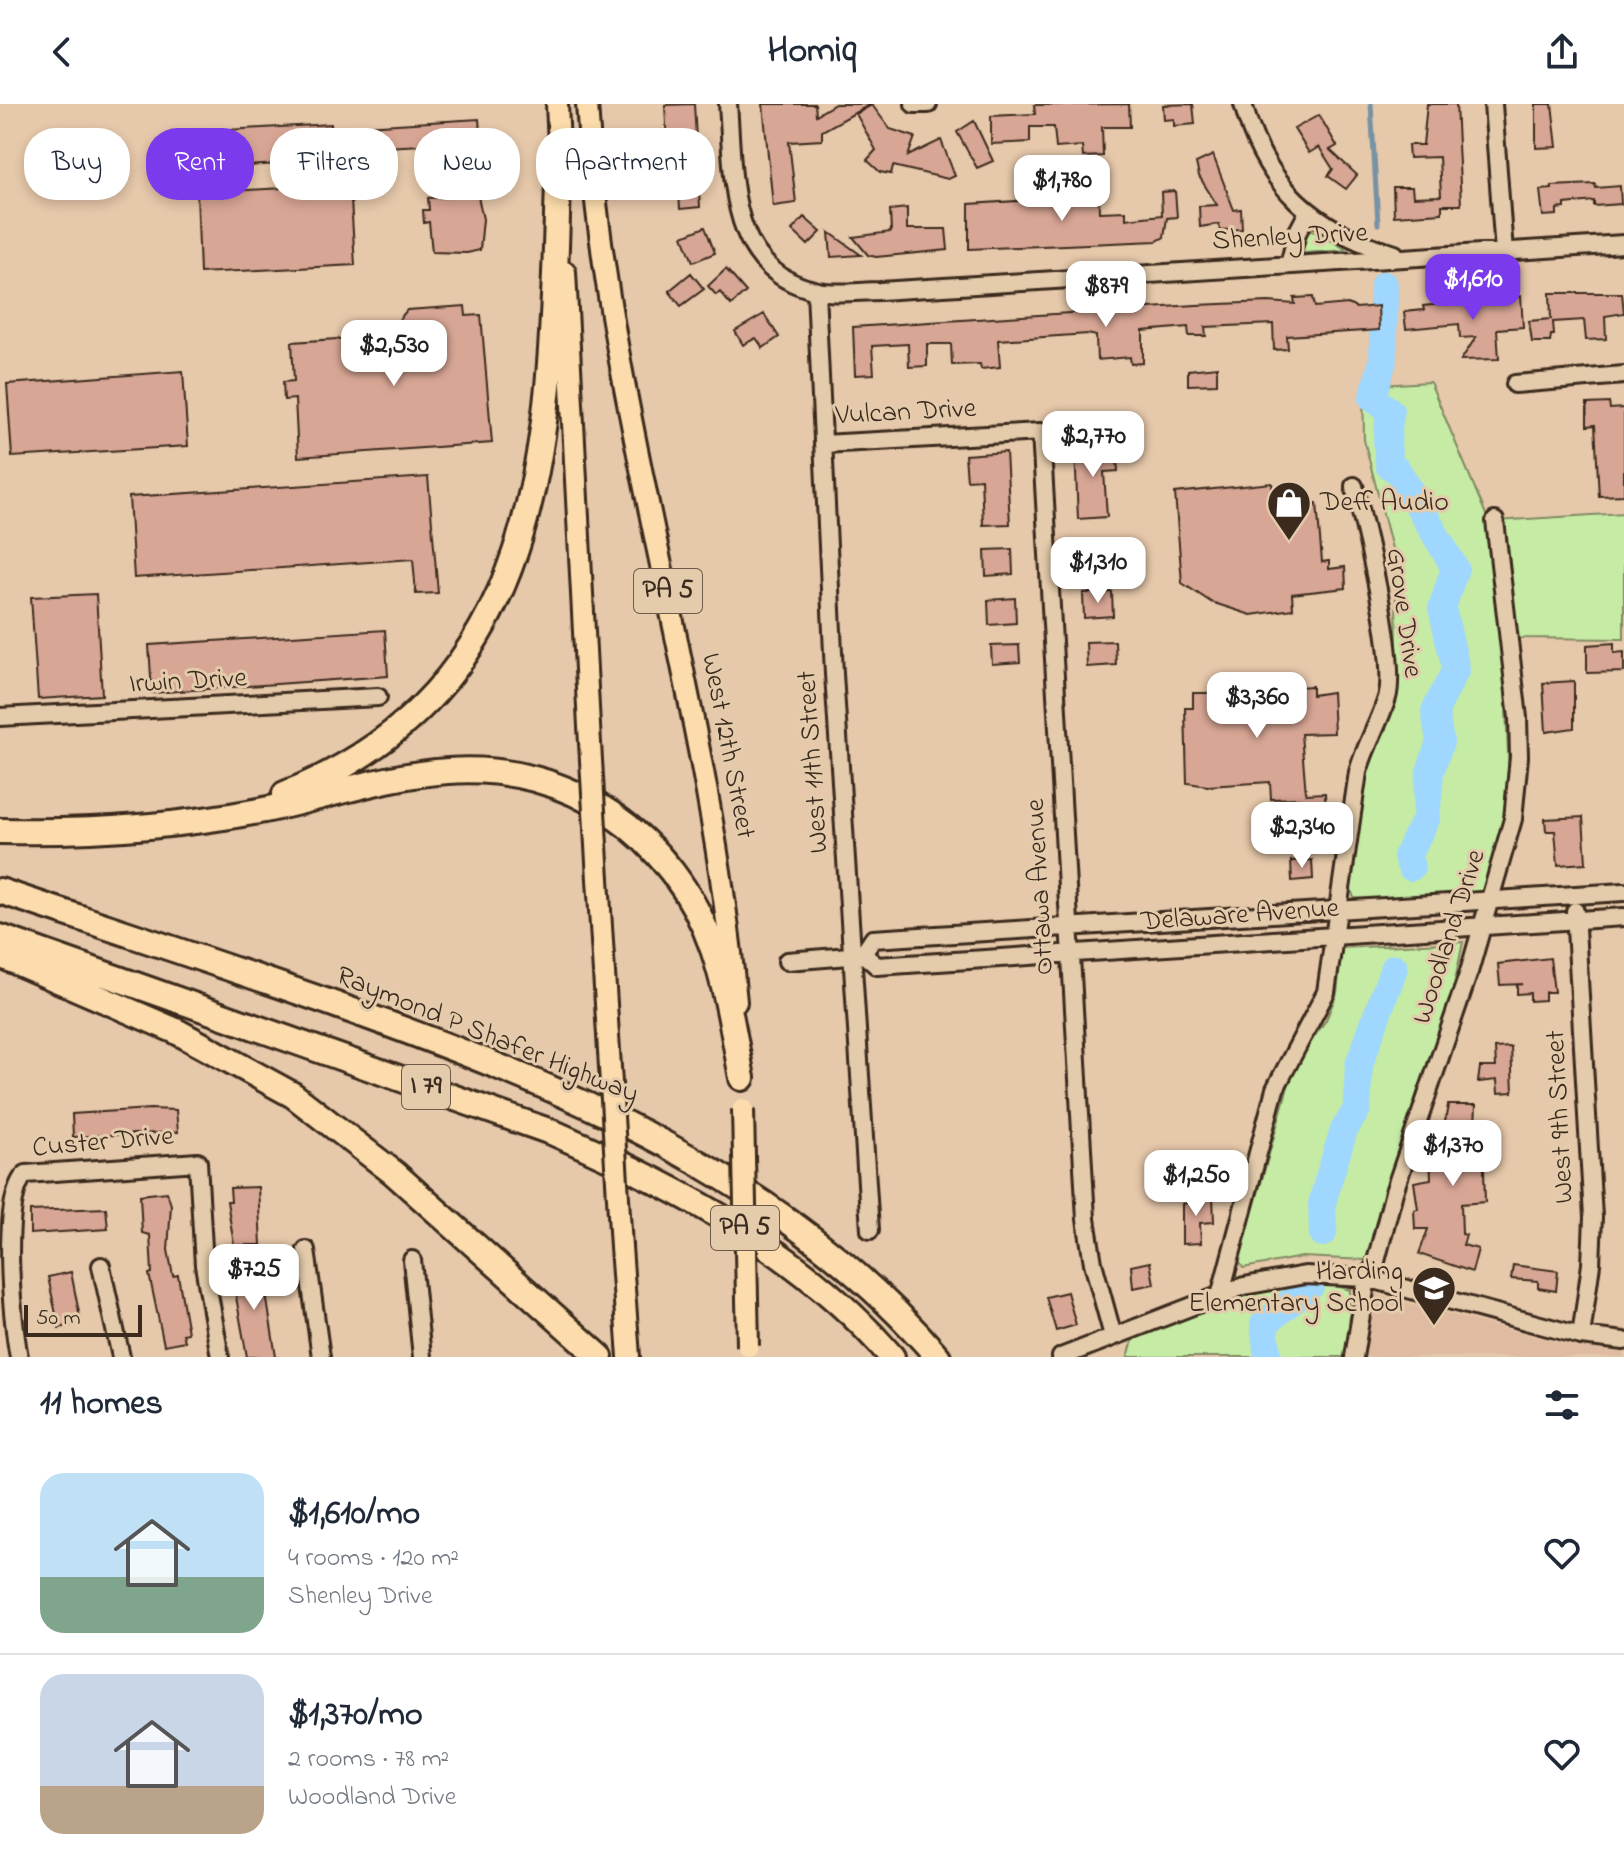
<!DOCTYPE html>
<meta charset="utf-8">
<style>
:root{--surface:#fff;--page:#f2f2f3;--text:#1f2937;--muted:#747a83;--line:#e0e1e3;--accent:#7c3aed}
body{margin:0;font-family:"Indie Flower",sans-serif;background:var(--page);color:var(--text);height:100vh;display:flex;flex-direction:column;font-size:30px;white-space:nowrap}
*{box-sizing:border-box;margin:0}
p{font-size:26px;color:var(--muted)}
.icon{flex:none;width:44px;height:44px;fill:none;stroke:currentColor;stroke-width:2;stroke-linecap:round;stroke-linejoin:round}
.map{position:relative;height:1253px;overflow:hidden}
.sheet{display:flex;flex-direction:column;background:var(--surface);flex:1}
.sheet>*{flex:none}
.banner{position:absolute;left:24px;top:24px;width:800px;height:72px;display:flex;gap:16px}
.scale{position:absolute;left:24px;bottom:20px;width:118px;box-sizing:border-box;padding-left:8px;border:4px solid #3b2a1e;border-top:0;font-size:22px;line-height:28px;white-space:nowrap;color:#3b2a1e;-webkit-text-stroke:6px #e3cbab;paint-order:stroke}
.price{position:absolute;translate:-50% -68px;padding:0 18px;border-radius:16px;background:#fff;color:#222;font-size:26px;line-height:52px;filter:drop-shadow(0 2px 4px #0008)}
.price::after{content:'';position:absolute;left:50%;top:48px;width:24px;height:18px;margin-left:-12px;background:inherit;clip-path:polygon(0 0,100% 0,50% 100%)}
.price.current{background:var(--accent);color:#fff}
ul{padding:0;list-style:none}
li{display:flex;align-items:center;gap:24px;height:200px;padding:0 40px}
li+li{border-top:2px solid var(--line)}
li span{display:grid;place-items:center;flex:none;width:224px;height:160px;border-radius:24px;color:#555}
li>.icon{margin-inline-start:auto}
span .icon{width:96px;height:96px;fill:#fffc;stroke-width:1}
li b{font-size:34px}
h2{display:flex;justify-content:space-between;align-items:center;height:96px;padding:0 40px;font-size:34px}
.chip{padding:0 28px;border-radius:32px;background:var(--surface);box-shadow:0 4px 12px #0003;font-size:28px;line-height:72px}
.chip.current{background:var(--accent);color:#fff}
header{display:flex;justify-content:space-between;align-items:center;height:104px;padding:0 40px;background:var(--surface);font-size:36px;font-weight:700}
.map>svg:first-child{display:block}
.built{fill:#dfbba1}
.green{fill:#c6eba5;stroke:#808a62;stroke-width:2}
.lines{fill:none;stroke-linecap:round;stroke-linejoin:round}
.stream{stroke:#7792a4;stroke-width:5}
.river{stroke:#9fd7fe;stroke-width:28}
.building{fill:#d8a695;stroke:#3b2a1e;stroke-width:2}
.minor-casing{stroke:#3b2a1e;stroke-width:22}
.major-casing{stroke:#3b2a1e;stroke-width:26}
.highway-casing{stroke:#3b2a1e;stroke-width:30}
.minor{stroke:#e3cbab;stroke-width:16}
.major{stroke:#fcdcac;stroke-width:20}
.highway{stroke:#fcdcac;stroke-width:24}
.major-bridge-casing{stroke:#3b2a1e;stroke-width:26;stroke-linecap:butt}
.major-bridge{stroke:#fcdcac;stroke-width:20}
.labels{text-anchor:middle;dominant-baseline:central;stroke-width:6;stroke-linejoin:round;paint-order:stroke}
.shield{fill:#e3cbab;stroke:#6d5a48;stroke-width:2}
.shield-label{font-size:26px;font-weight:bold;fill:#3b2a1e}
.street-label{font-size:28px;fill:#3b2a1e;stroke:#e3cbab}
.poi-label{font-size:28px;fill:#3b2a1e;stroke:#e3cbab;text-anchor:start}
</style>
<header><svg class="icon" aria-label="back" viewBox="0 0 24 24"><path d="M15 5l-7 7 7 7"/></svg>Homiq<svg class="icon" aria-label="share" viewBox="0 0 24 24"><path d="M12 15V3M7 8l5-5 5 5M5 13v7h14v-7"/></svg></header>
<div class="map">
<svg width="1624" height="1253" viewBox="0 0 1624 1253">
<rect width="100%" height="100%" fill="#e6c8aa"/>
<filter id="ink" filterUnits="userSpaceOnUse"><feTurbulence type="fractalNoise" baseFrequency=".0125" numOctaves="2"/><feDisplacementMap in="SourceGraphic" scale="16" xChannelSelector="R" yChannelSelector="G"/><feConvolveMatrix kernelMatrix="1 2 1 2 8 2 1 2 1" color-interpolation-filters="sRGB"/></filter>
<g filter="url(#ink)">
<path class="built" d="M1377,1191L1563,1240L1624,1248V1253H1362L1370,1195Z"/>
<path class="green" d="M1308,126H1312L1347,146L1304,149L1301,144Z
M1430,278L1487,413L1496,417L1624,409V535L1518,534L1503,431L1502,519L1509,671L1501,734L1486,787L1360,797L1354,794L1350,782L1367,660L1393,605L1398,582L1395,456L1364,336L1363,282Z
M1463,838L1452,891L1417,989L1366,1156L1302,1153L1243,1164L1239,1157L1289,979L1303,949L1326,916L1337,889L1342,844Z
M1296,1180L1334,1181L1350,1186L1349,1253H1128L1134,1233L1247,1190Z"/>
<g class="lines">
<path class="stream" d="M1371,0L1378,120"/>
<path class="river" d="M1384,181L1383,256L1373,294L1390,307L1387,339L1389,361L1398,367L1455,464L1442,504L1456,565L1435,607L1440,638L1430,668L1426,715L1407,752L1411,763
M1323,1129L1322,1100L1328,1077L1344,1026L1357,1005L1359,961L1394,864
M1268,1253L1264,1220L1311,1181"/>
</g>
<path class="building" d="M694,0L700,103L680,105L679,88H673V80H669L665,1Z
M763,0H815L816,11L835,0H871L822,27V36L789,38L796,99L773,102Z
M1129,0L1130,23H1102L1103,52L1083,53L1082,42L1056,44L1054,23H1030V38L991,40V12L1035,10L1034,1Z
M1193,0L1195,20L1174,22V15L1164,16L1163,1Z
M1427,0H1456L1461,101H1442V109L1394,112L1393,83H1412L1413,93L1441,92L1439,53L1409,54L1408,41H1423Z
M1536,0H1552L1557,43L1536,44Z
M872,1L890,25L915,33L908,52L941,36L955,72L948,75L893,62L891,70L880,68L867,56L876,46L856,10Z
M1319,11L1337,42L1330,46L1357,71L1346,85L1328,72L1333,65L1319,43L1309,49L1294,25Z
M479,15L481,38L365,44L364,22Z
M974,17L993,57L977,64L957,28Z
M331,20L333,57L195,65L193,28Z
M1213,51L1234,106L1241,105L1242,125L1220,126L1219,120L1200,123L1199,102L1217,101L1199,72L1196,59Z
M350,80L355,161L200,169L197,89Z
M1595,80L1596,84L1620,82L1621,100L1594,102V97L1565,100V104L1557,105V111L1543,112L1540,86L1552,85V82Z
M1098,84L1099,108L1126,107V115L1162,111L1161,88L1175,87L1177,113L1167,114L1164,133L1157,137L969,145V100L1081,93V85Z
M463,86L477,88L483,115L480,146L467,149L432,148L429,118L424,119L423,106H429L428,94L450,93V90Z
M907,104V125H946L948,146L876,153L868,151L853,133L891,128L890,106Z
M804,113L821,128L808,141L792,126Z
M705,123L715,149L693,158L683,132Z
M829,128L861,151L831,153Z
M726,165L746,188L731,201L720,188L716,191L708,182Z
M691,169L704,185L681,202L669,187Z
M1550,189H1622L1624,209L1605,212L1606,235L1586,236L1584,216L1553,218L1554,231H1551L1550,238H1532L1529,217L1551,215Z
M1521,192L1523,223L1497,225L1499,255L1461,256L1476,233L1460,234L1459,220L1406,225L1404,208L1424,206L1423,202Z
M1313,193L1315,203L1348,200L1356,204L1378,202L1379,226L1287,232L1288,245L1274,246L1273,220L1205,223L1206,232H1189L1188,223L1143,227V259L1131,260L1130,253L1097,256L1096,232L1088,230L998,236L1000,263L981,265L980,260L952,261L951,240H927V262L909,263L908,240L872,242L874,270L855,271L853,223L1196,201L1269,198L1295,200L1294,194Z
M465,202L466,212L481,211L492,339L298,353L295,295L284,296L283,278L294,277L292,238L398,231L397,218L407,206Z
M764,210L779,233L763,244L756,234L743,241L735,227Z
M1217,263V280L1188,281V266Z
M183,267L188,342L12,353L7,280Z
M1609,299L1610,305L1624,304V391L1599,392L1595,321L1587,322V300Z
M1116,342L1118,367L1104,368L1107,413L1078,415L1075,344Z
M1006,348L1010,420L983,421L981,375L967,376L965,351Z
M428,373L438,489L416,490L413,455L134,474L129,393Z
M1272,379L1274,402L1317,399L1322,458L1329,457V465L1345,463L1346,484L1292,490L1293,505L1251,511L1211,498L1182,479L1175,389Z
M1109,438L1110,463L1082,465L1080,440Z
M1012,445L1013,470L986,472L985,446Z
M1112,488L1113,512L1084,514L1083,489Z
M96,490L102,591L38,595L31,493Z
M1015,494L1016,519L989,521L988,496Z
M385,526L388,572L152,589L149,541Z
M1115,537L1116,561L1087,563L1086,538Z
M1614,539V549L1624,548V568L1587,569V541Z
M1019,541L1020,558L992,560L991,542Z
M1574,577V624L1546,628L1543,579Z
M1231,580L1265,581V585L1312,582V591L1332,588L1334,629L1301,630L1306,690L1325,689L1326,717L1301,719L1300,694L1271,695L1270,678L1208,682L1187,679L1185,604H1193V589H1230Z
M1583,713L1586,759L1558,761L1555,727H1546L1545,715Z
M1312,756L1313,775L1292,777L1291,757Z
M1550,854L1554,888H1545V896L1530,897V889L1517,890V881L1523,880L1500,881L1498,860Z
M1511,943L1513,988L1498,989L1497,976L1478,978L1480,963H1496L1495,944Z
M1448,1001H1476L1475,1021H1493V1034H1483L1485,1098L1461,1100L1462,1130L1466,1131L1463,1141L1478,1145L1472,1168L1419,1150L1428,1125H1415L1414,1106L1418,1105L1414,1078L1431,1075L1430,1048L1434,1040H1441Z
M150,1005L176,1006L178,1028L73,1033L72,1010Z
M258,1083L261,1141H234L227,1097H231L230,1084Z
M167,1088L171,1101L168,1146L173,1172L178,1171L188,1229L183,1230L185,1237L164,1241L149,1170L152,1169L150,1131L142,1129L140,1091Z
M1213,1092L1214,1118L1200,1119L1201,1139L1182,1140V1100L1193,1098V1093Z
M106,1104L108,1125L30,1130V1107Z
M1150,1158L1154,1180L1133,1184L1131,1162Z
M257,1159L260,1178L264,1177L276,1253H247L232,1171L237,1170L236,1163Z
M1513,1161L1558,1167L1556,1187L1538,1184V1177L1511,1175Z
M71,1168L81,1219L59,1224L48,1173Z
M1067,1188L1076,1221L1056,1227L1046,1193Z"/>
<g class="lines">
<g class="minor-casing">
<path id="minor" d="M728,0C734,72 726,168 818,187C838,191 860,187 880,187L1624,140
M914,0H928
M1243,0C1264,81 1315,127 1395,150
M1493,0L1504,148
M1289,161L1297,129L1308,108
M816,187L834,570L870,1126
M1515,280L1624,271
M823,340L1041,328L1086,1115L1093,1159L1113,1232
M0,613L378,593
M1624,788L873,835L863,850L877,862L1624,813
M1575,807L1593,1113L1591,1160L1581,1232
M787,857L862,851
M306,1146L321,1253
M412,1156L422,1253
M101,1162L121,1253
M1220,1192L1275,985L1326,888L1358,668C1365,642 1379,620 1387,594C1398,558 1365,422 1354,382
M19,1253C12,1218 0,1090 26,1070L198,1058L204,1161L220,1253
M1061,1253L1244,1182L1305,1171L1367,1174L1581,1232L1624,1237
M1354,1253L1367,1174L1375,1161L1394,1088L1469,868L1513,715L1519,653L1518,614L1495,417"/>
</g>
<g class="major-casing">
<path id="major" d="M557,0L560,60
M587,0C606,304 709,595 736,898
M565,168L589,622
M598,775L609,947
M621,1143L629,1253"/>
</g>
<g class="highway-casing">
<path id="highway" d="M285,690C564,579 550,300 559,47
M0,727C87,729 173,723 259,707C321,695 384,671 448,667C568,658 674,731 713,845C727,886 734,931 742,974
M0,787C113,825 226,862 339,902C559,981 782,1071 938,1253
M0,833L554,1029C679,1084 802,1148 892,1253
M0,851L176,927L293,991L394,1069L600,1253"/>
</g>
<use href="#minor" class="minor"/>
<use href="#major" class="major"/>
<use href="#highway" class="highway"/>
<g class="major-bridge-casing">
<path id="major-bridge" d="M589,622L598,775
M609,947L621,1143
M743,1005L748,1242"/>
</g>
<use href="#major-bridge" class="major-bridge"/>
</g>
</g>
<defs>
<g id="shop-pin" transform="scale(2.3)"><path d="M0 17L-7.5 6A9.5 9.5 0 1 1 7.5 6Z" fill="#3b2a1e" stroke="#e3cbab"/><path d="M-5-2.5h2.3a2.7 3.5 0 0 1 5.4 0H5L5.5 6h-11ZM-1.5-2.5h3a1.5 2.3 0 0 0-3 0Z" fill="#fff"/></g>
<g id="school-pin" transform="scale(2.3)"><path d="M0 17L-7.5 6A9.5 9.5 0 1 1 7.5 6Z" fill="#3b2a1e" stroke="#e3cbab"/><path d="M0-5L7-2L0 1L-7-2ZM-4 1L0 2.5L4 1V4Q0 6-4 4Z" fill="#fff"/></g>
</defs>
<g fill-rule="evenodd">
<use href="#shop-pin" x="1289" y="399"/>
<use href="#school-pin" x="1434" y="1184"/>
</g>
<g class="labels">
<g class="shield">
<rect x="634" y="465" width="68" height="44" rx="6"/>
<rect x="402" y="961" width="48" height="44" rx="6"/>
<rect x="711" y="1102" width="68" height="44" rx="6"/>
</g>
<g class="shield-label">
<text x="668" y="487">PA 5</text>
<text x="426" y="983">I 79</text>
<text x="745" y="1124">PA 5</text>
</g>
<g class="street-label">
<text transform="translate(1290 134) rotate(-3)">Shenley Drive</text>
<text transform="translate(906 309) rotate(-3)">Vulcan Drive</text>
<text transform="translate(1403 509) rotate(82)">Grove Drive</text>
<text transform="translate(188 578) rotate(-3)">Irwin Drive</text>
<text transform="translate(727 642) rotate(79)">West 12th Street</text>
<text transform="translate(814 658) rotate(-94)">West 11th Street</text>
<text transform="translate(1041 783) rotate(-93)">Ottawa Avenue</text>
<text transform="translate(1240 812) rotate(-4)">Delaware Avenue</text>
<text transform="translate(1450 833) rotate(-72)">Woodland Drive</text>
<text transform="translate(487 932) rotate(22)">Raymond P Shafer Highway</text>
<text transform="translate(1561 1013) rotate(-93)">West 9th Street</text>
<text transform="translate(103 1039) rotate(-5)">Custer Drive</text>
</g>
<g class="poi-label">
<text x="1320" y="399">Deff Audio</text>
<text x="1403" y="1168" text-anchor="end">Harding<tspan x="1403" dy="32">Elementary School</tspan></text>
</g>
</g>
</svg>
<div class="scale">50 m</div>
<b class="price" style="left:1062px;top:119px">$1,780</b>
<b class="price current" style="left:1473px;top:218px">$1,610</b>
<b class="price" style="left:1106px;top:225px">$879</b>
<b class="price" style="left:394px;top:284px">$2,530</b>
<b class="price" style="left:1093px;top:375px">$2,770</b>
<b class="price" style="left:1098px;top:501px">$1,310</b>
<b class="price" style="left:1257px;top:636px">$3,360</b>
<b class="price" style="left:1302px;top:766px">$2,340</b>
<b class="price" style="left:1453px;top:1084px">$1,370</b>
<b class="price" style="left:1196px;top:1114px">$1,250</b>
<b class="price" style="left:254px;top:1208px">$725</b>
<div class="banner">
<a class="chip">Buy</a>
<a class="chip current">Rent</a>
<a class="chip">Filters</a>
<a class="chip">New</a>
<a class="chip">Apartment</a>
</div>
</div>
<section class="sheet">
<h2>11 homes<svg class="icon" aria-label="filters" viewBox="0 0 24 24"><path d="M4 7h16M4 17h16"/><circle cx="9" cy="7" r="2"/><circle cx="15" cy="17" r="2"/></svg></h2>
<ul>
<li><span style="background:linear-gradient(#bfe0f5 65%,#7fa58c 0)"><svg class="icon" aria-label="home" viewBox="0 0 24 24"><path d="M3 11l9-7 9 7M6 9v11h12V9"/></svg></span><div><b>$1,610/mo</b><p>4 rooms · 120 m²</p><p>Shenley Drive</p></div><svg class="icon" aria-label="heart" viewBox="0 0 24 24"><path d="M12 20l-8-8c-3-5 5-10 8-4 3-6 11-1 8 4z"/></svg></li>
<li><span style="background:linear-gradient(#c9d6e8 70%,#b9a48a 0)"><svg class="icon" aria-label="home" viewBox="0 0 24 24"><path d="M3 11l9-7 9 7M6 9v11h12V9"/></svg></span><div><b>$1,370/mo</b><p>2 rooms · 78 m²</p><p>Woodland Drive</p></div><svg class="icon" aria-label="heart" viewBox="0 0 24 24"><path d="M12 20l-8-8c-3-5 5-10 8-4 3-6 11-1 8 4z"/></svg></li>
</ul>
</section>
